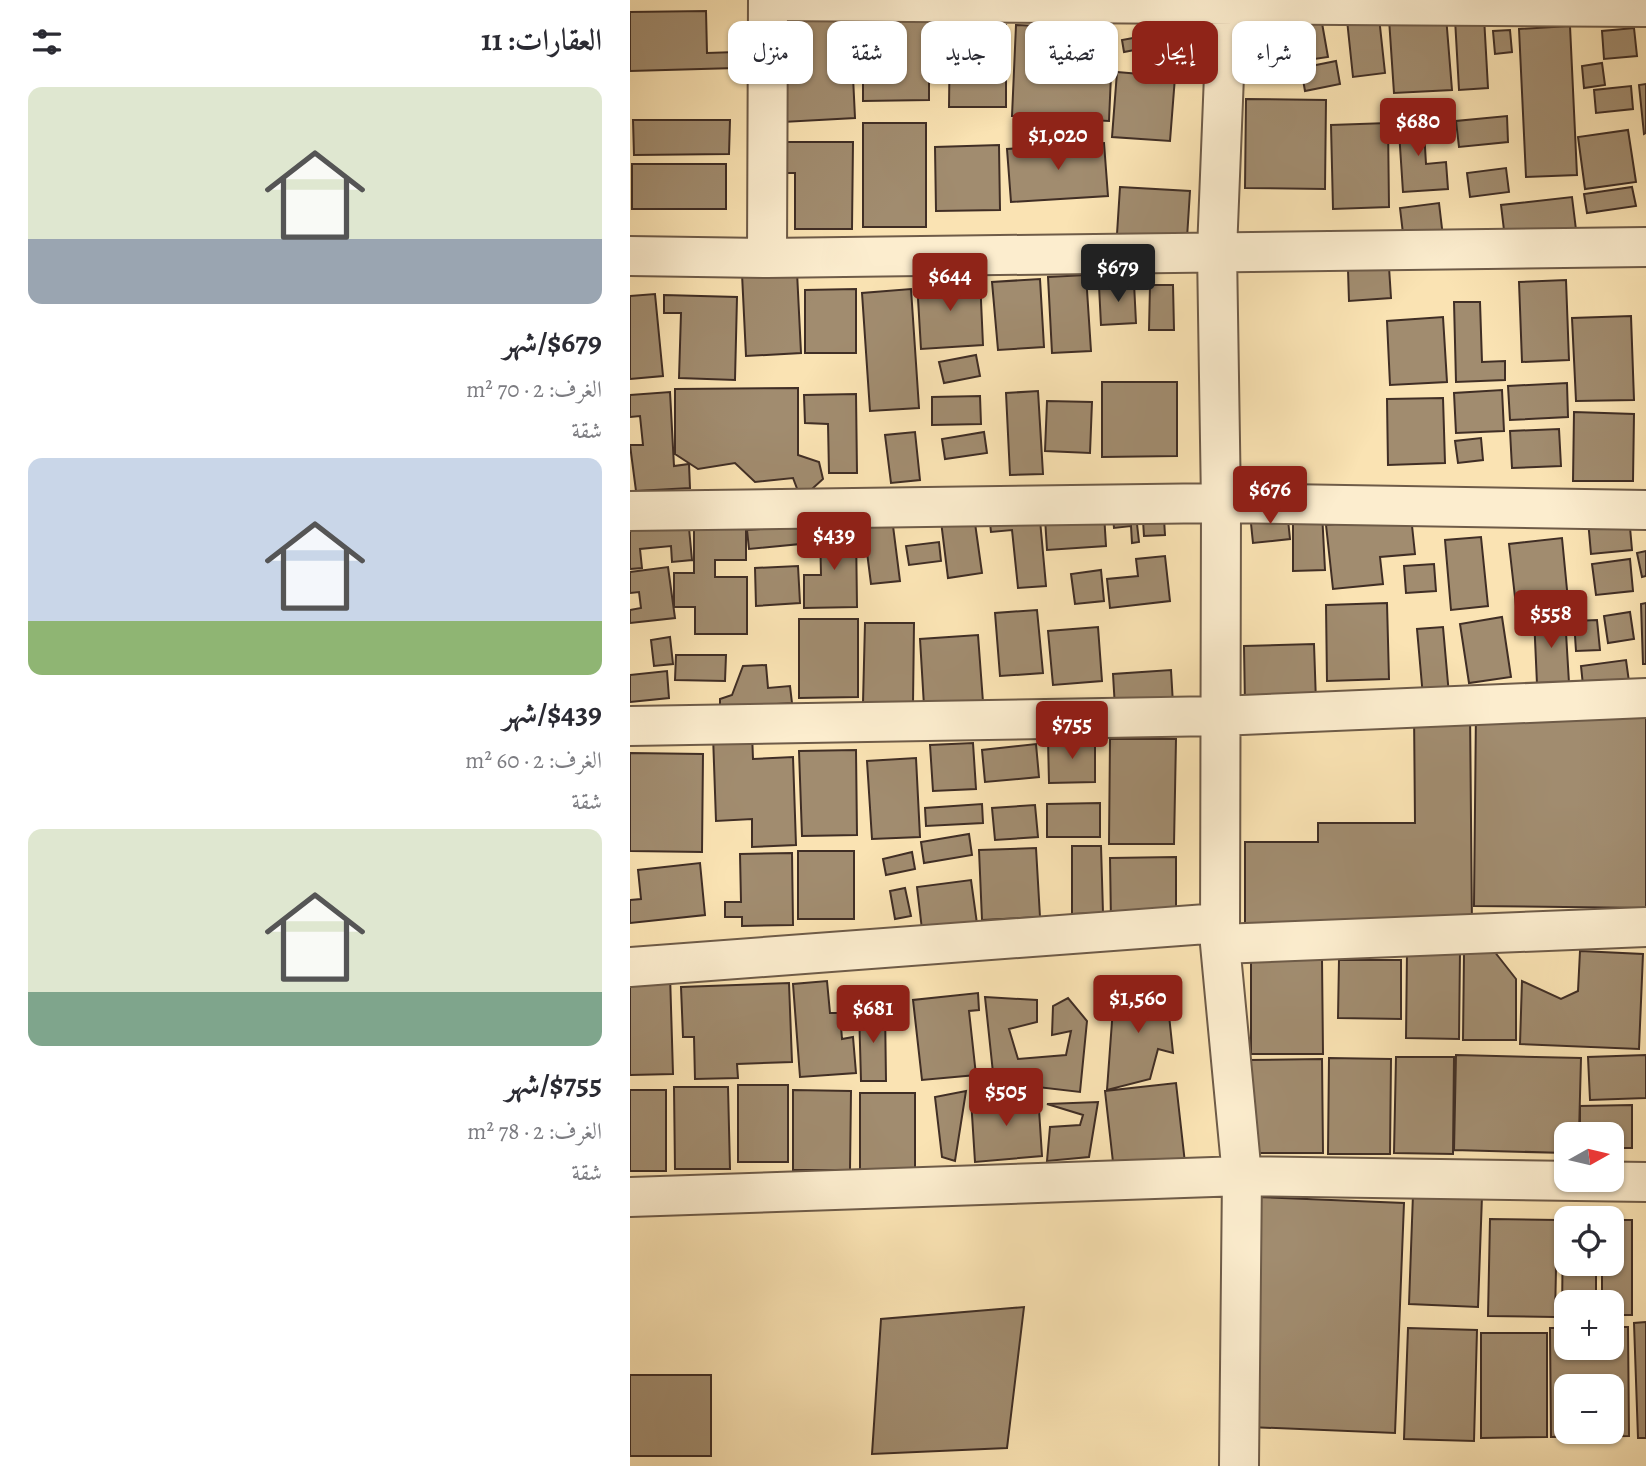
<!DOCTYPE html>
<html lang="ar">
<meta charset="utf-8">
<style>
:root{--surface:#fff;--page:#f2f2f3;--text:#2b2b33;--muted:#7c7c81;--accent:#8f2418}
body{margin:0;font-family:Alegreya,Amiri,serif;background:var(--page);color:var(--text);direction:rtl;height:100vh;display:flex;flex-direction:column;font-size:26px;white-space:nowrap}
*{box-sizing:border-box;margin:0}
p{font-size:23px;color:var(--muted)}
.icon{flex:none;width:38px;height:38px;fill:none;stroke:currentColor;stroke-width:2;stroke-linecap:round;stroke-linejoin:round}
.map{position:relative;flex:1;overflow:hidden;direction:ltr}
.side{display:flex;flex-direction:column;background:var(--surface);width:630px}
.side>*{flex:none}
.guide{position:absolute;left:21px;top:21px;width:665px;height:63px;direction:rtl;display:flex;gap:14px}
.needle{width:46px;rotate:82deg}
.fabs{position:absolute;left:924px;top:1122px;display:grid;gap:14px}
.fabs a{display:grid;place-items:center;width:70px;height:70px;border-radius:14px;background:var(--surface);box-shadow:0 2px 5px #0004;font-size:35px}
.price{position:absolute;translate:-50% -60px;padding:0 16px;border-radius:7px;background:var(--accent);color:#fff;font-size:23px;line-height:46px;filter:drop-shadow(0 2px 4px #0008)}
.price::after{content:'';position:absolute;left:50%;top:42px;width:21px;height:16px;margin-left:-10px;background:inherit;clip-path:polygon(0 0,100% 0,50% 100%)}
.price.active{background:#222;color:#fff}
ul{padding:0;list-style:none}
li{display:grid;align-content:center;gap:14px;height:371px;padding:0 28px}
li span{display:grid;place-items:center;height:217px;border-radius:14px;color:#555}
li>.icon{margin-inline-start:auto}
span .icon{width:126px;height:126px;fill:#fffc;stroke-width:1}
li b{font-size:30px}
h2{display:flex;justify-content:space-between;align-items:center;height:84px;padding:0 28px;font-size:30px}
.pill{padding:0 24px;border-radius:14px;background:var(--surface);box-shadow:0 2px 5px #0004;font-size:24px;line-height:63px}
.pill.active{background:var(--accent);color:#fff}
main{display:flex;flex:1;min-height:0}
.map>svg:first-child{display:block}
.building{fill:#a18c6f;stroke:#402e25;stroke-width:2;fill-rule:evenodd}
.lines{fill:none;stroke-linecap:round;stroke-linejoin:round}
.minor-casing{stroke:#6e5b48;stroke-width:42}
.minor{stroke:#fcedce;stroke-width:38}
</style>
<main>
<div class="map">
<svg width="1016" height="1466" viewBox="0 0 1016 1466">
<rect width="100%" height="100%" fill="#fae3b3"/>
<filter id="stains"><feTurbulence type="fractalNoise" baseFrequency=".00286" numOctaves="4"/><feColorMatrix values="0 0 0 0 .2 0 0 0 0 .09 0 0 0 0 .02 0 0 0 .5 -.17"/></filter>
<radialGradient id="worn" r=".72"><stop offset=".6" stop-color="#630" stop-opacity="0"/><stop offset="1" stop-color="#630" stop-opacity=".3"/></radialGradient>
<path class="building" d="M76,11L77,53L106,52V68L0,71V12Z
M249,12L252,43L233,45L229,14Z
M220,14L225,118L153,122L146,18Z
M299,14V100L233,101V72H264V15Z
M816,16L822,90L764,93L759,19Z
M749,17L755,73L723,77L717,20Z
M854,17L858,88L829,90L825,19Z
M692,23L698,57L650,64L645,29Z
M320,24L376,25V107H319Z
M386,25L483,29L479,121L382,116Z
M637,26L640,50L619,52L617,28Z
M940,26L947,175L896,177L889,29Z
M1004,28L1007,56L974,59L972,31Z
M880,30L882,52L865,54L863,31Z
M543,32L546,53L521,57L518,36Z
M514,36L515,48L494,52L492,40Z
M706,61L710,84L675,91L671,68Z
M972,63L975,85L954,88L952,66Z
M487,72L545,77L540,141L482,137Z
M1016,84V133L1014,134L1009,85Z
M1001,86L1003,109L966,113L964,90Z
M616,99L696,100L695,189L615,188Z
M818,113L821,135L806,138L803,115Z
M793,114L796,164L816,162L818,189L773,192L768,116Z
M877,116L878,142L829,147L826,121Z
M3,120H100L99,154L4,155Z
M233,123H296V227H233Z
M758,123L759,207L703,209L701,125Z
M998,130L1006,182L955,189L948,137Z
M145,142H223L222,229H165V173H145Z
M474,143L478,196L381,202L377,149Z
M369,145L370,210L306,211L305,147Z
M2,164H96V209H2Z
M876,168L879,192L840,197L837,173Z
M490,187L560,191L557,238L487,234Z
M1002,187L1006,206L957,213L954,194Z
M942,197L947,238L876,247L871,205Z
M809,203L813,237L774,242L770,208Z
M759,267L761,298L719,301L718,270Z
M167,272L171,353L116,356L112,274Z
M456,275L461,351L422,353L418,277Z
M350,278L353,345L291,349L287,282Z
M410,279L414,347L368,350L362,282Z
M936,280L939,360L892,362L889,282Z
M504,283L506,323L471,325L469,286Z
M520,285H543L544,330H519Z
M226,289V353H175V290Z
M281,289L289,408L240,411L232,293Z
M25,294L33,376L0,379V296Z
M34,295L107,297L105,380L49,378L51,313H34Z
M824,302H850L852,362L875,361V380L826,382Z
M1001,316L1004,400L946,401L942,318Z
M813,317L817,382L760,385L757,321Z
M346,355L350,376L314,383L309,362Z
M472,382H547V456L472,457Z
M937,383L938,417L880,420L878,386Z
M168,388V455L189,462L193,479L171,499L163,478L125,482L105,463L68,469L45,454V389Z
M872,390L874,431L826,433L824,393Z
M408,391L413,474L380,475L376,393Z
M40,392L44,466L59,464L60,488L6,491L0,445H13L10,416L0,417V395Z
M226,394L227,473H199L198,424L175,423L174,395Z
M350,396L351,424L302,425V397Z
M813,398L815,463L758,465L757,399Z
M417,401L462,402L460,453L415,451Z
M944,412L1004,414L1003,481H943Z
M929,429L931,466L882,468L880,431Z
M285,432L290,480L261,483L255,435Z
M354,432L357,453L315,459L312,439Z
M851,438L853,460L828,463L825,441Z
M409,509L416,586L388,588L382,530L361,532L359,514Z
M657,510L660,539L623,543L620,514Z
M663,512H692L695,570L663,571Z
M474,514L476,546L417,550L415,518Z
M506,515L509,542L502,543L501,526L484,528L483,517Z
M344,516L352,573L318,578L311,521Z
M781,516L785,554L750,557L753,584L703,589L696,525Z
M999,516L1002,550L961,554L958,520Z
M262,518L270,581L241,584L233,521Z
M534,519L535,535L514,536L513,521Z
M10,521L59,528L62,560L42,562L41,546L10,549L12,568L0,569V532Z
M168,526L170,544L119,549L117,530Z
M116,527V560H85V577H117V634H65V607H44V573H64V528Z
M190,530H226L227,607L174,608V575H191Z
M851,537L858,606L821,610L815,540Z
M932,538L938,600L886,606L879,544Z
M309,542L311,561L279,565L276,546Z
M1016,551V576L1012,577L1007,553Z
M535,556L540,601L480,608L477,579L508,576L506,559Z
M1000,559L1003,591L966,595L962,564Z
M804,564L806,591L776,593L774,566Z
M168,566L170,603L126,606L125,568Z
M38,567L45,618L0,623V610L11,608L9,592L0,593V572Z
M471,570L474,601L445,604L441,574Z
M757,603L759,679L697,681L696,605Z
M1016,603V664H1013L1011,604Z
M407,610L413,673L370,676L365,613Z
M1000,612L1004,639L978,643L974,616Z
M935,616L939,683L907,684L904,617Z
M872,617L881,677L839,683L830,624Z
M169,619H228V697L169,698Z
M967,620L970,650L946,651L944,621Z
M235,623H284L283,704L233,703Z
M468,627L472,681L423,685L418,631Z
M813,627L819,695L793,697L787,629Z
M348,635L353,702L294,706L290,639Z
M40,637L43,664L24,666L21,640Z
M684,644L686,702L615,704L614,646Z
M46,655H96L95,681L45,680Z
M996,660L1000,689L954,695L951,666Z
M136,665L138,688L160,686L162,703L90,708V699L102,695L113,666Z
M541,670L543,704L485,708L483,674Z
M37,671L39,698L0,702V675Z
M846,709L1016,711V908L844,906Z
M840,710L842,927L615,929V842H688V823H785L784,711Z
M122,733L123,759L163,757L166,845L122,847V819L86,821L83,735Z
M465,739V782L419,783L418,740Z
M480,739H546L544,844H479Z
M343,743L346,789L303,791L300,745Z
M406,744L409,777L355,782L352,750Z
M226,750L227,835L172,836L169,751Z
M0,753L73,754L72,852L0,851Z
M286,758L290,837L242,839L237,761Z
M470,803V837H417V804Z
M352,804L353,823L296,826L295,808Z
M405,805L408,837L365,840L362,808Z
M339,834L342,855L294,863L291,842Z
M442,846H471L473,913L442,914Z
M406,848L410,917L352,920L349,850Z
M168,851H224V919H168Z
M282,852L285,869L256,875L253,859Z
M162,853L163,925L112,926V917H95V902H111L110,854Z
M546,857V922H481L480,858Z
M70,863L75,915L0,923V900L11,899L8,870Z
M341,880L348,931L293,938L287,887Z
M275,888L281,916L265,919L260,891Z
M864,951L886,979V1040H833L834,954Z
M950,951L1013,954L1009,1049L890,1044L892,981L931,999L948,991Z
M777,952H830L829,1039L776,1038Z
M621,960H692L693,1054H621Z
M709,960H771V1019L708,1018Z
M40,974L43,1074L0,1075V975Z
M197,981L200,1013H210L212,1039L223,1037L226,1073L170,1077L163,984Z
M159,983L162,1062L107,1064L108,1078L65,1079L64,1037H53L51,987Z
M536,987L543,1053L528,1049L520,1079L477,1090L484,994Z
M348,993L349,1010L339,1011L346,1075L292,1080L283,1000Z
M355,997L407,1000V1022L379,1029L388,1059L436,1055L441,1031L422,1035L423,1006L438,998L457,1021L450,1092L364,1082Z
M255,1008L256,1081H231L229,1009Z
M826,1055L951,1058L949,1134H936V1153L824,1150Z
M1016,1055V1098L960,1100L958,1057Z
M766,1057H824L823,1154L764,1153Z
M699,1058L761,1059L760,1154H698Z
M692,1059L693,1153H620L619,1060Z
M546,1083L555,1163L484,1171L475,1091Z
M108,1085H158V1162H108Z
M44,1087H98L100,1169H45Z
M0,1090H36V1171H0Z
M163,1090L221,1091L220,1170H163Z
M336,1091L325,1161L312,1157L305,1097Z
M230,1093H285V1173H230Z
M408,1094L412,1156L345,1162L341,1099Z
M468,1102L459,1157L417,1161L420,1127L450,1125L453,1115L417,1104Z
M1002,1105V1148H982V1134H950V1106Z
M783,1194L852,1196L848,1307L779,1304Z
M627,1197L774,1203L765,1433L619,1427Z
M933,1218H945H936V1264H966V1302H936V1316H932Z
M860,1219L927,1220L925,1317L858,1316Z
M982,1220H1002V1315H982V1302H972V1264H982Z
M394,1307L377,1448L242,1454L251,1319Z
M1016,1322V1438H1008L1004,1323Z
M982,1327H998L999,1436L921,1437L920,1328H936V1348H982ZM936,1386H982V1432H936Z
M778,1328L847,1330L844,1441L774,1439Z
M851,1333H917V1437L851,1438Z
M0,1375H81V1456H0Z"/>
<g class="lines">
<g class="minor-casing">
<path id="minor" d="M597,0L587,251L591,503L590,944L612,1176L609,1466
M138,1L1016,7
M0,256L137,258L1016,247
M137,258L138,0
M0,511L591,503L1016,510
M0,726L589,716L1016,698
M590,944L1016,927
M0,967L590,923
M0,1197L612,1176L1016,1182"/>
</g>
<use href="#minor" class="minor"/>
</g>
<rect width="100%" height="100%" filter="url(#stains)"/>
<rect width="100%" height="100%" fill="url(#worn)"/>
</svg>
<div class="fabs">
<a><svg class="needle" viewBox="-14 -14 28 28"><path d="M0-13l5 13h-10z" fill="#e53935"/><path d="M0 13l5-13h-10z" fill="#7c7c81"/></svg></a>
<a><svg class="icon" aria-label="locate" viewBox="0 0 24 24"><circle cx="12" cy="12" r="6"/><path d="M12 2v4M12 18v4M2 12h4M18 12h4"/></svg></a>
<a>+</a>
<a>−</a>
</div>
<b class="price" style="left:788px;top:158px">$680</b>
<b class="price" style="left:428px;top:172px">$1,020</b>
<b class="price active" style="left:488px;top:304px">$679</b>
<b class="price" style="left:320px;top:313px">$644</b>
<b class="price" style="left:640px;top:526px">$676</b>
<b class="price" style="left:204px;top:572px">$439</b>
<b class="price" style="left:921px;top:650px">$558</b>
<b class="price" style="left:442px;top:761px">$755</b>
<b class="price" style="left:508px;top:1035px">$1,560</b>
<b class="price" style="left:243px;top:1045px">$681</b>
<b class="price" style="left:376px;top:1128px">$505</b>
<div class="guide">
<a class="pill">شراء</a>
<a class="pill active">إيجار</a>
<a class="pill">تصفية</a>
<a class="pill">جديد</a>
<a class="pill">شقة</a>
<a class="pill">منزل</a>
</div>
</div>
<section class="side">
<h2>العقارات: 11<svg class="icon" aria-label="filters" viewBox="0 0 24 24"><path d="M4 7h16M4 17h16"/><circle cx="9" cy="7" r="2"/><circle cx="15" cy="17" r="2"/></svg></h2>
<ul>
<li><span style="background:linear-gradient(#dfe7d0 70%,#9aa5b1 0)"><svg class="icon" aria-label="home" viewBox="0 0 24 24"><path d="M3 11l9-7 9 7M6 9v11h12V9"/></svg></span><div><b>$679/شهر</b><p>الغرف: 2 · 70 m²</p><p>شقة</p></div></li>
<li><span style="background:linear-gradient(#c9d6e8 75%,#8fb573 0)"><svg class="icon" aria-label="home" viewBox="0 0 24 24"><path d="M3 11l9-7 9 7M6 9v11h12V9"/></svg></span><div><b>$439/شهر</b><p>الغرف: 2 · 60 m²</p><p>شقة</p></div></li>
<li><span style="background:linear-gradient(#dfe7d0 75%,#7fa58c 0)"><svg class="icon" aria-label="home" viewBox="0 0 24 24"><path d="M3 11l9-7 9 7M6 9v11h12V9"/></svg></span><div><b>$755/شهر</b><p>الغرف: 2 · 78 m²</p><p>شقة</p></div></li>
</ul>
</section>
</main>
